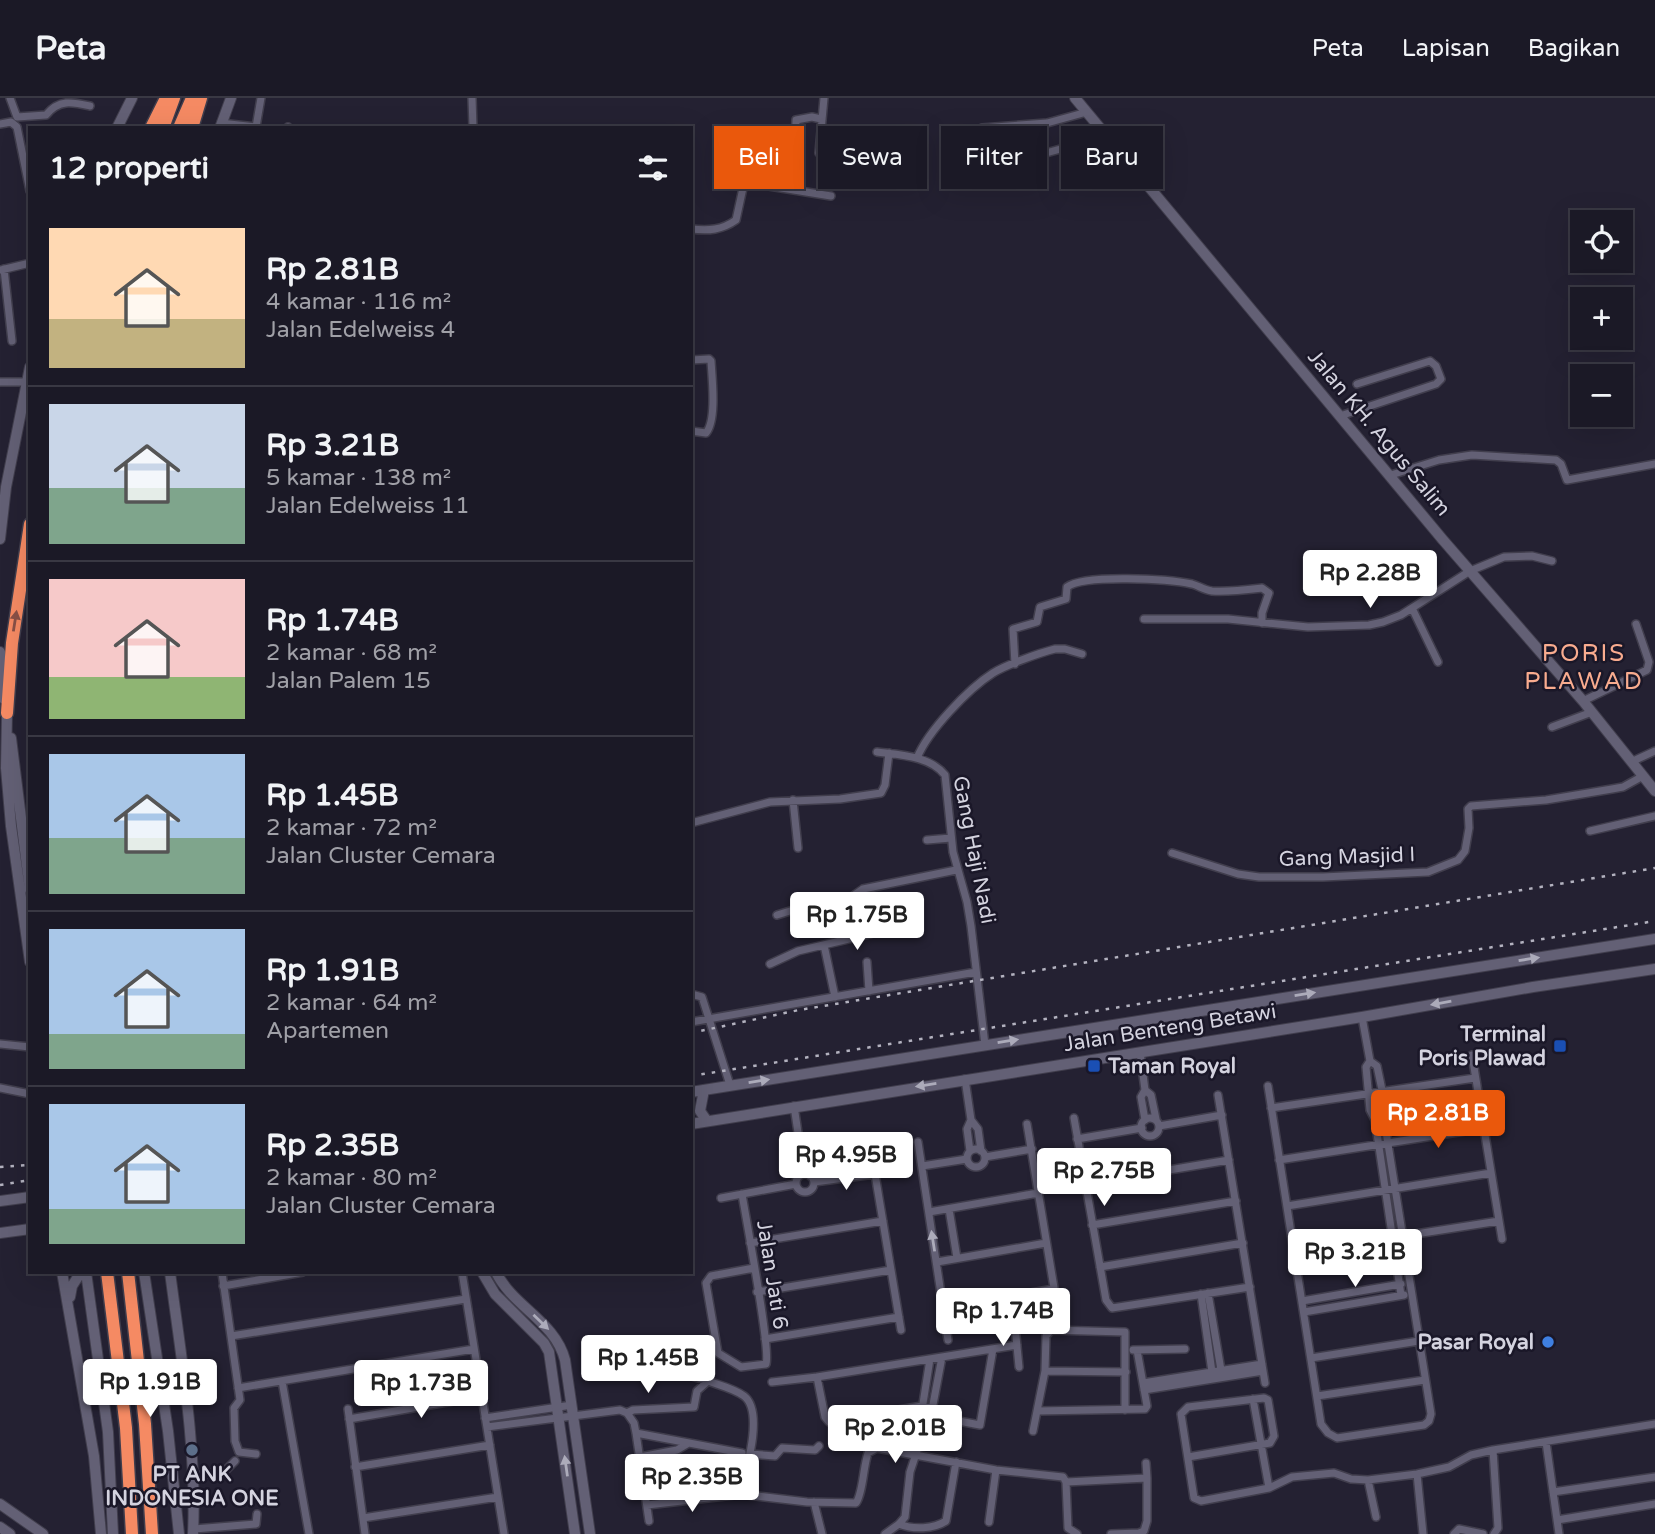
<!DOCTYPE html>
<html lang="id">
<meta charset="utf-8">
<style>
:root{--surface:#1b1926;--page:#24222e;--text:#f1f3f6;--muted:#a0a0a7;--line:#393843;--accent:#ea580c}
body{margin:0;font-family:"Varela Round",sans-serif;background:var(--page);color:var(--text);height:100vh;display:flex;flex-direction:column;font-size:26px;white-space:nowrap}
*{box-sizing:border-box;margin:0}
p{font-size:23px;color:var(--muted)}
.icon{flex:none;width:38px;height:38px;fill:none;stroke:currentColor;stroke-width:2;stroke-linecap:round;stroke-linejoin:round}
.map{position:relative;flex:1;overflow:hidden}
.details{position:absolute;left:28px;top:28px;width:665px;height:1148px;display:flex;flex-direction:column;background:var(--surface);border-radius:0px;box-shadow:0 7px 28px #0002,0 0 0 2px var(--line)}
.details>*{flex:none}
.guide{position:absolute;left:714px;top:28px;width:665px;height:63px;display:flex;gap:14px}
.controls{position:absolute;left:1570px;top:112px;display:grid;gap:14px}
.controls a{display:grid;place-items:center;width:63px;height:63px;border-radius:0px;background:var(--surface);box-shadow:0 7px 28px #0002,0 0 0 2px var(--line);font-size:35px}
.price{position:absolute;translate:-50% -60px;padding:0 16px;border-radius:7px;background:#fff;color:#222;font-size:23px;line-height:46px;filter:drop-shadow(0 2px 4px #0008)}
.price::after{content:'';position:absolute;left:50%;top:42px;width:21px;height:16px;margin-left:-10px;background:inherit;clip-path:polygon(0 0,100% 0,50% 100%)}
.price.on{background:var(--accent);color:#fff}
ul{padding:0;list-style:none}
li{display:flex;align-items:center;gap:21px;height:175px;padding:0 21px}
li+li{border-top:2px solid var(--line)}
li span{display:grid;place-items:center;flex:none;width:196px;height:140px;border-radius:0px;color:#555}
li>.icon{margin-inline-start:auto}
span .icon{width:84px;height:84px;fill:#fffc;stroke-width:1}
li b{font-size:30px}
h2{display:flex;justify-content:space-between;align-items:center;height:84px;padding:0 21px;font-size:30px}
.tag{padding:0 24px;border-radius:0px;background:var(--surface);box-shadow:0 7px 28px #0002,0 0 0 2px var(--line);font-size:24px;line-height:63px}
.tag.on{background:var(--accent);color:#fff}
header{display:flex;align-items:center;gap:42px;box-sizing:border-box;height:98px;padding:0 35px;background:var(--surface);border-bottom:2px solid var(--line)}
header strong{font-size:33px}
nav{display:flex;gap:38px;margin-inline-start:auto;font-size:24px}
.map>svg:first-child{display:block}
.lines{fill:none;stroke-linecap:round;stroke-linejoin:round}
.street-casing{stroke:#413e4d;stroke-width:10}
.secondary-casing{stroke:#413e4d;stroke-width:12}
.highway-casing{stroke:#413e4d;stroke-width:15}
.street{stroke:#636075;stroke-width:7}
.secondary{stroke:#636075;stroke-width:10}
.highway{stroke:#f58a63;stroke-width:12}
.rail{stroke:#b3b2bf;stroke-width:2.5;stroke-dasharray:3.5 7;stroke-linecap:butt}
.oneway{fill:#885046}
.oneway2{fill:#acabba}
.transit-dot{fill:#1a4fb4;stroke:#1a1728;stroke-width:2.5}
.shop-dot{fill:#3f7fe0;stroke:#1a1728;stroke-width:2.5}
.service-dot{fill:#5c6f8a;stroke:#1a1728;stroke-width:2.5}
.labels{text-anchor:middle;dominant-baseline:central;stroke-width:5;stroke-linejoin:round;paint-order:stroke}
.street-label{font-size:21px;fill:#d4d3df;stroke:#1a1728}
.poi-label{font-size:21px;font-weight:bold;fill:#d4d3df;stroke:#1a1728;text-anchor:end}
.quarter-label{font-size:24px;letter-spacing:2px;fill:#f9ac8f;stroke:#1a1728}
</style>
<header>
<strong>Peta</strong>
<nav><a>Peta</a><a>Lapisan</a><a>Bagikan</a></nav>
</header>
<div class="map">
<svg width="1655" height="1436" viewBox="0 0 1655 1436">
<rect width="100%" height="100%" fill="#242132"/>
<g class="lines">
<g class="street-casing">
<path id="street" d="M10,0L17,19L46,17C59,1 72,4 90,8
M472,0L473,30
M221,25L256,29L261,0
M0,26L11,24L17,29L30,93
M288,29V30
M982,30L1047,25L1087,14
M819,55L824,0
M1010,65L1107,38
M744,84L831,98
M691,131C709,133 722,132 736,122L750,58L787,59L795,56L796,22L812,19L821,21
M4,171L12,243
M1,172L30,165
M691,262L709,261L711,263C712,280 717,322 706,335L691,333
M0,284H26
M1340,318L1436,286L1441,281L1436,268L1430,263L1357,286
M1391,377L1439,362L1472,357L1556,362L1561,366L1567,382L1655,366
M1412,510L1438,564
M1144,521H1228L1308,529L1369,527L1383,524L1401,517L1470,473L1504,459L1532,458L1552,463
M1015,566L1013,531L1037,524L1040,509L1066,501L1067,489C1084,476 1169,481 1192,486C1199,488 1204,492 1212,493C1229,494 1245,492 1262,490L1269,495L1262,515V525
M1583,603L1647,572L1649,564L1636,526
M1552,629L1592,614
M877,654C900,657 930,658 945,677L953,754L967,804L971,828L985,947
M917,660C928,633 968,591 993,575C1006,567 1039,555 1055,551H1065L1082,556
M1631,664L1655,653
M793,702L798,750
M691,725L770,704L840,701L881,695L885,687L889,655
M1590,733L1655,718
M927,742L951,740
M1172,755L1238,776L1259,779H1323L1428,774L1458,762L1465,753L1469,730L1468,711L1471,708L1546,702L1612,691L1623,689L1643,678
M777,817L803,809L850,800L863,791L956,772
M824,847L835,899
M867,864L869,893
M770,866L798,853L870,836L863,791
M691,896L702,899L730,987
M1362,919L1370,963L1366,969L1370,1012L1375,1022L1401,1197
M691,924L976,874
M0,946L30,949
M1140,954L1145,992L1141,999L1145,1022
M1472,957L1502,1141
M965,981L971,1022L978,1031L981,1053
M1268,988L1321,1326L1328,1335L1337,1340L1424,1327L1429,1323L1431,1316L1384,1021L1386,1011L1377,968L1370,963
M0,990L30,996
M1145,992L1151,997L1156,1021
M1218,997L1265,1285
M794,1008L800,1048L796,1056L799,1078
M1271,1010L1475,980
M1074,1020L1106,1202L1112,1210L1250,1189
M1141 1029a9 9 0 1 1 18 0a9 9 0 1 1-18 0Z
M1027,1026L1058,1214
M1159,1028L1222,1017
M1077,1041L1142,1030
M918,1044L948,1242
M800,1048L806,1054L810,1078
M967 1060a9 9 0 1 1 18 0a9 9 0 1 1-18 0Z
M871,1052L901,1232
M970,1053L967,1031L971,1022
M985,1059L1032,1051
M1279,1062L1484,1030
M922,1068L967,1061
M796 1085a9 9 0 1 1 18 0a9 9 0 1 1-18 0Z
M814,1084L875,1076
M1085,1086L1229,1062
M742,1096C746,1121 771,1252 766,1266L741,1269L718,1255L706,1185L711,1178L754,1170
M721,1100L796,1086
M1287,1108L1491,1075
M949,1111L957,1160
M929,1114L1038,1095
M1092,1127L1236,1103
M750,1145L883,1123
M1294,1155L1499,1123
M937,1164L1046,1145
M1100,1169L1243,1145
M462,1174L504,1436
M222,1175L240,1302L234,1310L235,1343L239,1354L256,1356
M223,1188L303,1174
M757,1194L891,1172
M1208,1195L1221,1272
M1201,1196L1212,1274
M1302,1203L1401,1186
M944,1210L1054,1191
M1304,1214L1404,1197
M1015,1228L1019,1269
M231,1238L466,1201
M765,1241L899,1219
M1133,1252L1185,1251
M1311,1260L1419,1243
M1045,1273L1126,1274
M682,1275L708,1283
M817,1279L825,1319L829,1324L922,1308L932,1310
M282,1283L309,1436
M772,1284L817,1279L1017,1247
M1143,1285L1262,1266
M238,1290L474,1251
M1144,1292L1263,1273
M1317,1298L1425,1282
M1253,1301L1269,1390
M348,1311L365,1436
M1037,1313L1145,1311L1147,1308L1137,1252
M627,1315L633,1312L694,1309L697,1293L708,1283C719,1287 735,1291 744,1298C765,1314 745,1376 740,1396L807,1404L856,1405C863,1395 863,1370 868,1355L877,1350L996,1372L1063,1379L1066,1384L1068,1430L1077,1436
M921,1316L980,1327L993,1251
M485,1320L572,1307
M349,1321L482,1298
M487,1329L620,1312L627,1315L634,1325L636,1335L649,1423
M1033,1333L1045,1273L1046,1238L1051,1232L1125,1234V1312
M636,1335L742,1355L734,1397L647,1407
M921,1341L919,1331L930,1261
M1546,1344L1559,1436
M1493,1352L1498,1430L1494,1436
M750,1356L775,1358L782,1350L815,1352L819,1348
M640,1359L677,1352L687,1346
M1188,1359L1270,1345L1274,1338L1268,1302L1264,1300L1188,1309L1181,1316L1194,1400L1201,1403L1269,1390L1292,1379L1334,1375L1351,1381L1368,1382L1417,1376L1449,1369L1471,1357L1493,1352L1655,1326
M355,1369L490,1347
M1417,1376L1423,1436
M193,1378L225,1373L235,1363
M1368,1382L1376,1419
M1066,1384L1147,1380L1146,1365
M1553,1394L1655,1379
M814,1404L822,1436
M363,1420L498,1399
M1557,1422L1655,1406
M989,1424L996,1372
M899,1426C913,1432 934,1431 946,1423L956,1364
M194,1431L256,1426L257,1416
M885,1436L899,1426L905,1419L910,1374L921,1341L928,1333L942,1259
M1111,1436L1139,1435L1144,1433L1147,1423V1380
M1454,1436L1459,1431L1483,1436"/>
</g>
<g class="secondary-casing">
<path id="secondary" d="M1075,0L1443,442L1583,603L1655,693
M117,30L132,0
M220,30L231,0
M0,441L6,389L30,269
M0,554L4,601
M7,615L6,670L11,728L30,864
M11,640L30,792
M704,992L700,1013L707,1023
M691,994L1655,841
M691,1026L1362,919L1533,889L1655,871
M0,1103L30,1099
M0,1135L30,1131
M62,1174L94,1358L101,1436
M86,1174L108,1334L113,1436
M144,1174L168,1333L179,1436
M170,1174C181,1259 197,1350 193,1436
M482,1174L495,1196L544,1245L549,1254L575,1436
M496,1174C513,1209 555,1223 565,1262L590,1436
M70,1199L72,1188L81,1174
M0,1406L43,1436
M0,1429L10,1436"/>
</g>
<g class="highway-casing">
<path id="highway" d="M151,30L166,0
M163,30L174,0
M179,30L192,0
M192,30L201,0
M7,615L12,545L30,426
M107,1174L126,1330L132,1436
M128,1174L145,1326L152,1436"/>
</g>
<use href="#street" class="street"/>
<use href="#secondary" class="secondary"/>
<use href="#highway" class="highway"/>
<path class="rail" d="M691,935L799,912L1655,770
M691,978L1655,823
M0,1069L30,1067
M0,1087L30,1082"/>
</g>
<defs><path id="oneway-solid" d="M-6-.8H1V-3.2L6.5 0L1 3.2V.8H-6Z" transform="scale(1.75)"/></defs>
<use class="oneway" href="#oneway-solid" transform="translate(15 523) rotate(-81)"/>
<g class="oneway2">
<use href="#oneway-solid" transform="translate(1529 861) rotate(-9)"/>
<use href="#oneway-solid" transform="translate(1305 896) rotate(-9)"/>
<use href="#oneway-solid" transform="translate(1441 905) rotate(170)"/>
<use href="#oneway-solid" transform="translate(1008 943) rotate(-9)"/>
<use href="#oneway-solid" transform="translate(759 983) rotate(-9)"/>
<use href="#oneway-solid" transform="translate(926 987) rotate(171)"/>
<use href="#oneway-solid" transform="translate(933 1143) rotate(-99)"/>
<use href="#oneway-solid" transform="translate(541 1224) rotate(44)"/>
<use href="#oneway-solid" transform="translate(566 1368) rotate(-98)"/>
</g>
<g class="transit-dot">
<rect x="1553" y="941" width="14" height="14" rx="3.5"/>
<rect x="1087" y="961" width="14" height="14" rx="3.5"/>
</g>
<circle class="shop-dot" cx="1548" cy="1244" r="7"/>
<circle class="service-dot" cx="192" cy="1352" r="7"/>
<g class="labels">
<g class="street-label">
<text transform="translate(1379 335) rotate(50)">Jalan KH. Agus Salim</text>
<text transform="translate(974 752) rotate(79)">Gang Haji Nadi</text>
<text transform="translate(1347 759) rotate(-2)">Gang Masjid I</text>
<text transform="translate(1170 930) rotate(-9)">Jalan Benteng Betawi</text>
<text transform="translate(772 1177) rotate(81)">Jalan Jati 6</text>
</g>
<g class="poi-label">
<text x="1546" y="936">Terminal<tspan x="1546" dy="24">Poris Plawad</tspan></text>
<text x="1108" y="968" text-anchor="start">Taman Royal</text>
<text x="1534" y="1244">Pasar Royal</text>
<text x="192" y="1376" text-anchor="middle">PT ANK<tspan x="192" dy="24">INDONESIA ONE</tspan></text>
</g>
<g class="quarter-label">
<text x="1584" y="555">PORIS<tspan x="1584" dy="28">PLAWAD</tspan></text>
</g>
</g>
</svg>
<div class="controls">
<a><svg class="icon" aria-label="locate" viewBox="0 0 24 24"><circle cx="12" cy="12" r="6"/><path d="M12 2v4M12 18v4M2 12h4M18 12h4"/></svg></a>
<a>+</a>
<a>−</a>
</div>
<b class="price" style="left:1370px;top:512px">Rp 2.28B</b>
<b class="price" style="left:857px;top:854px">Rp 1.75B</b>
<b class="price on" style="left:1438px;top:1052px">Rp 2.81B</b>
<b class="price" style="left:846px;top:1094px">Rp 4.95B</b>
<b class="price" style="left:1104px;top:1110px">Rp 2.75B</b>
<b class="price" style="left:1355px;top:1191px">Rp 3.21B</b>
<b class="price" style="left:1003px;top:1250px">Rp 1.74B</b>
<b class="price" style="left:648px;top:1297px">Rp 1.45B</b>
<b class="price" style="left:150px;top:1321px">Rp 1.91B</b>
<b class="price" style="left:421px;top:1322px">Rp 1.73B</b>
<b class="price" style="left:895px;top:1367px">Rp 2.01B</b>
<b class="price" style="left:692px;top:1416px">Rp 2.35B</b>
<div class="guide">
<a class="tag on">Beli</a>
<a class="tag">Sewa</a>
<a class="tag">Filter</a>
<a class="tag">Baru</a>
</div>
<section class="details">
<h2>12 properti<svg class="icon" aria-label="filters" viewBox="0 0 24 24"><path d="M4 7h16M4 17h16"/><circle cx="9" cy="7" r="2"/><circle cx="15" cy="17" r="2"/></svg></h2>
<ul>
<li><span style="background:linear-gradient(#ffd9b3 65%,#c2b280 0)"><svg class="icon" aria-label="home" viewBox="0 0 24 24"><path d="M3 11l9-7 9 7M6 9v11h12V9"/></svg></span><div><b>Rp 2.81B</b><p>4 kamar · 116 m²</p><p>Jalan Edelweiss 4</p></div></li>
<li><span style="background:linear-gradient(#c9d6e8 60%,#7fa58c 0)"><svg class="icon" aria-label="home" viewBox="0 0 24 24"><path d="M3 11l9-7 9 7M6 9v11h12V9"/></svg></span><div><b>Rp 3.21B</b><p>5 kamar · 138 m²</p><p>Jalan Edelweiss 11</p></div></li>
<li><span style="background:linear-gradient(#f6c9c9 70%,#8fb573 0)"><svg class="icon" aria-label="home" viewBox="0 0 24 24"><path d="M3 11l9-7 9 7M6 9v11h12V9"/></svg></span><div><b>Rp 1.74B</b><p>2 kamar · 68 m²</p><p>Jalan Palem 15</p></div></li>
<li><span style="background:linear-gradient(#a9c7e8 60%,#7fa58c 0)"><svg class="icon" aria-label="home" viewBox="0 0 24 24"><path d="M3 11l9-7 9 7M6 9v11h12V9"/></svg></span><div><b>Rp 1.45B</b><p>2 kamar · 72 m²</p><p>Jalan Cluster Cemara</p></div></li>
<li><span style="background:linear-gradient(#a9c7e8 75%,#7fa58c 0)"><svg class="icon" aria-label="home" viewBox="0 0 24 24"><path d="M3 11l9-7 9 7M6 9v11h12V9"/></svg></span><div><b>Rp 1.91B</b><p>2 kamar · 64 m²</p><p>Apartemen</p></div></li>
<li><span style="background:linear-gradient(#a9c7e8 75%,#7fa58c 0)"><svg class="icon" aria-label="home" viewBox="0 0 24 24"><path d="M3 11l9-7 9 7M6 9v11h12V9"/></svg></span><div><b>Rp 2.35B</b><p>2 kamar · 80 m²</p><p>Jalan Cluster Cemara</p></div></li>
</ul>
</section>
</div>
